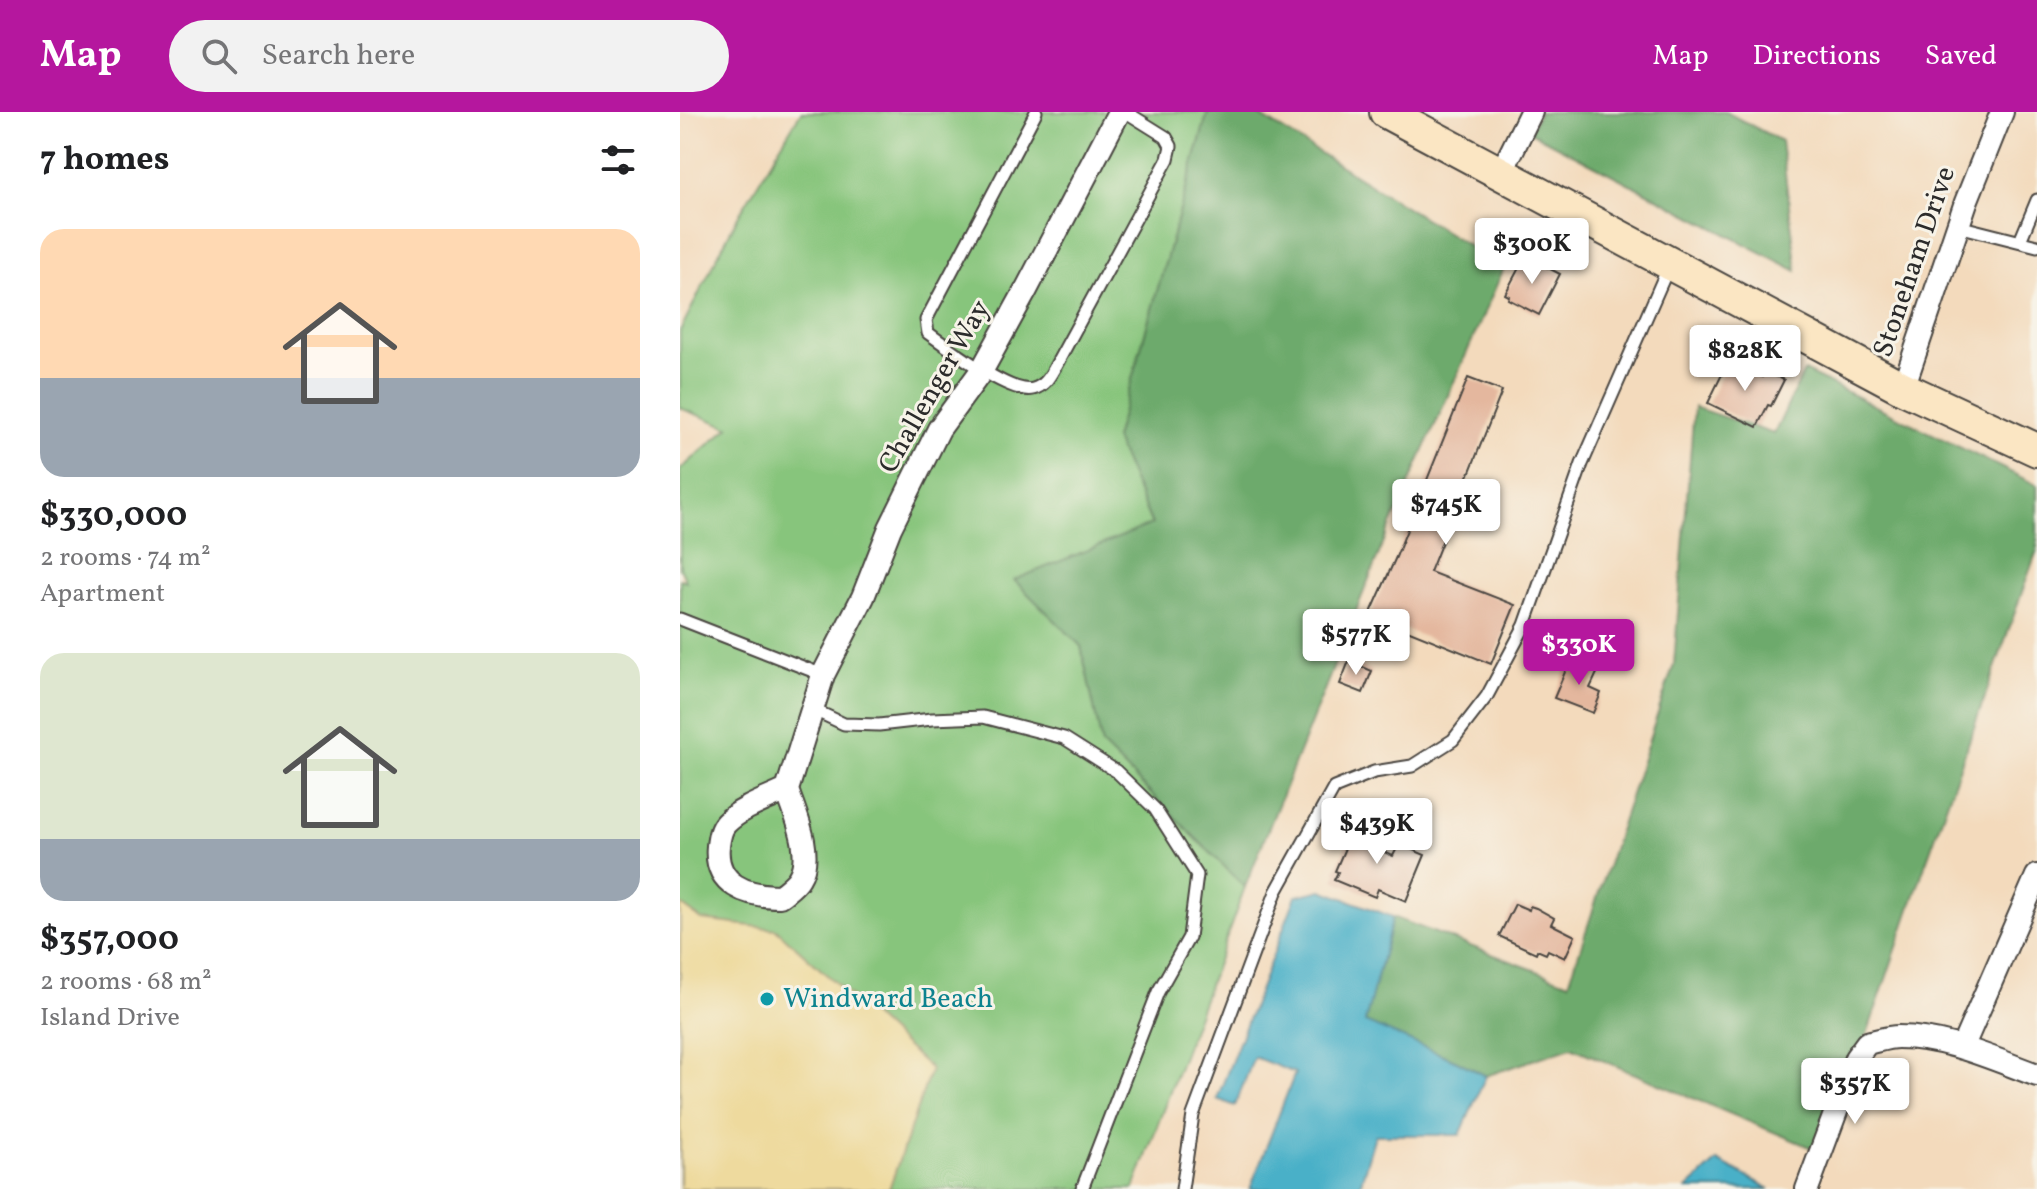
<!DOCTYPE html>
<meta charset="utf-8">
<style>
:root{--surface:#fff;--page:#f2f2f2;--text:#202124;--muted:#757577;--accent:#b5179e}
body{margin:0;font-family:Vollkorn,serif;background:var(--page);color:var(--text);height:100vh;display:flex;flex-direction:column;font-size:30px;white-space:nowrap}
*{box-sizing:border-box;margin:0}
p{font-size:26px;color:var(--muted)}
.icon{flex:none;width:44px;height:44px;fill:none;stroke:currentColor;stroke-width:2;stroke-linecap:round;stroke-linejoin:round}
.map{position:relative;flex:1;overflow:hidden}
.sheet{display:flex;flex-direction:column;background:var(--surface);width:680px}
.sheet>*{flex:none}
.price{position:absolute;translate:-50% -68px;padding:0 18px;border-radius:8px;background:#fff;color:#222;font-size:26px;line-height:52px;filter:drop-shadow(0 2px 4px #0008)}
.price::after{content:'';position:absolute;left:50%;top:48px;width:24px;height:18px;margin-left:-12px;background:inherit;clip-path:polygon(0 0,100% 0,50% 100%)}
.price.selected{background:var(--accent);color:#fff}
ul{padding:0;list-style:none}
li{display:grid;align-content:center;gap:16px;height:424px;padding:0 40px}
li span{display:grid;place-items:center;height:248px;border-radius:24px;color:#555}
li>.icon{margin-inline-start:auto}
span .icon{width:144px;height:144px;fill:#fffc;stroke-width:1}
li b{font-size:34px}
h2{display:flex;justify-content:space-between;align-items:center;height:96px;padding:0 40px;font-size:34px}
header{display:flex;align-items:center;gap:48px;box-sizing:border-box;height:112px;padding:0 40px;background:var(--accent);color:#fff}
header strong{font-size:38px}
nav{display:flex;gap:44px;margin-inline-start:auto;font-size:28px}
.search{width:560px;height:72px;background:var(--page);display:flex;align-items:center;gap:20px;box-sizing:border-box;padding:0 28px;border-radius:44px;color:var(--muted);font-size:30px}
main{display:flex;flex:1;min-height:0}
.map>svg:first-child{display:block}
.green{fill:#87c57c;stroke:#597854;stroke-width:2}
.forest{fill:#6daa6c;stroke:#4c6a4c;stroke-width:2}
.sand{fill:#eeda9e;stroke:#8c8264;stroke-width:2}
.water{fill:#49b0c8;stroke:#3a6e7a;stroke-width:2}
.building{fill:#e4b79e}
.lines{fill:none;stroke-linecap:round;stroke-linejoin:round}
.service-casing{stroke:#494541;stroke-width:15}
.minor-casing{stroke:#494541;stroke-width:26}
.secondary-casing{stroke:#494541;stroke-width:36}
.service{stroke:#fff;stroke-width:11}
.minor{stroke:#fff;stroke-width:22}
.secondary{stroke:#fbe6c3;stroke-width:32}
.culture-dot{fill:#0f9aa8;stroke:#f7f3e8;stroke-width:3}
.labels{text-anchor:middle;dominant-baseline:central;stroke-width:6;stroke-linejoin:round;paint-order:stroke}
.street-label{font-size:28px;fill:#2b2b2b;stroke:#f7f3e8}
.culture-label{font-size:28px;fill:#0d838f;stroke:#f7f3e8;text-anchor:start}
</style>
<header>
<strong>Map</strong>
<div class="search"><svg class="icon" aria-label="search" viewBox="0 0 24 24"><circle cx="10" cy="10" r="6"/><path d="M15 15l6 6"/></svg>Search here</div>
<nav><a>Map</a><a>Directions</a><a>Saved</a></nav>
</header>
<main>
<section class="sheet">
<h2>7 homes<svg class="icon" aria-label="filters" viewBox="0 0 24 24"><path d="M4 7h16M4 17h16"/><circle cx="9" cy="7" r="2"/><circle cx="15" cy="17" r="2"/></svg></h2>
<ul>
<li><span style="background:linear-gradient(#ffd9b3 60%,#9aa5b1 0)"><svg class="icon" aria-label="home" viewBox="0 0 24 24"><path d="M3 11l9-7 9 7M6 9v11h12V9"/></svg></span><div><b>$330,000</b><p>2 rooms · 74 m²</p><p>Apartment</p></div></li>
<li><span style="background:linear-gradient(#dfe7d0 75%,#9aa5b1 0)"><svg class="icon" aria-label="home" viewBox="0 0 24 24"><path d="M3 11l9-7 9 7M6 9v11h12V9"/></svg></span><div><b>$357,000</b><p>2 rooms · 68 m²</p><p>Island Drive</p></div></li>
</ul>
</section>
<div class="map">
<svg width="1357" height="1077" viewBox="0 0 1357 1077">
<rect width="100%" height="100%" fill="#f7f3e8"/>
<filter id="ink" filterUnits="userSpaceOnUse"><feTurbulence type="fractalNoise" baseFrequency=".0125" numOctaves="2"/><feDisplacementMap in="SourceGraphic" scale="16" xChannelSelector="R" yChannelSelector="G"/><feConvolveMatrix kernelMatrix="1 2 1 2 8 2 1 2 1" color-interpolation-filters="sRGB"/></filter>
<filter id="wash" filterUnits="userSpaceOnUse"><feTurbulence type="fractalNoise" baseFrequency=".006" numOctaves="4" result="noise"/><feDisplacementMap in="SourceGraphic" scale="32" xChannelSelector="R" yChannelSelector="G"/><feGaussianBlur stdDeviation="1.8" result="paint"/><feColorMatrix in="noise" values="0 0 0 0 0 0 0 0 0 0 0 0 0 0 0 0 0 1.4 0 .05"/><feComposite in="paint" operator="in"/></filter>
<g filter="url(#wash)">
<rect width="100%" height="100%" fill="#f3dabc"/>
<path class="green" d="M121,0H528L435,327L472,413L335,468L401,534L422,633L565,775L454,1077H0V467L6,469L0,456V358L49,315L0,296V219L57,106Z"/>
<path class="forest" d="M528,0H574L824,156L705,427L565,775L422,633L401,534L334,468L472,412L435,327Z
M859,0H1046L1101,29L1117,159L850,20Z
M1124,259L1357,373V438L1243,759L1146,1042L891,935L806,964L777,949L684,910L713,805L889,871L994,552L1014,295L1094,322Z"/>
<path class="sand" d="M0,792L22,808L96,817L251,957L209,1077H0Z"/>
<path class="water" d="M642,778L713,805L685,910L777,949L806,964L780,1023H695L679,1077H570L615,961L574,945L555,994L537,987L616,784Z
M1037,1049L1090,1077H1007Z"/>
<g id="blocks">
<path class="building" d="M849,146L880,162L859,203L828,187L829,184L825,182L841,152L845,154Z
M1049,248L1082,265L1085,259L1104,268L1091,294L1088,293L1077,315L1028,291Z
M788,266L822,279L750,460L835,493L811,552L690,503L716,445Z
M890,548L918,559L910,576L921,581L913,601L874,586Z
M669,549L692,559L683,581L660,572Z
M675,713L702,725L697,737L713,744L719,732L745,743L726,789L698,777L695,785L654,768L658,760L655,759Z
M835,792L849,798L850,794L856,796L874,806L871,812L895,824L885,846L868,838L866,842L857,838L856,841L819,824Z"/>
</g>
</g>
<g filter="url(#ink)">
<use href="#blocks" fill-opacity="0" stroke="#494541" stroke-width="2"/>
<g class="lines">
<g class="service-casing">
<path id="service" d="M356,0L246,208L248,221C268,235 330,283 353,277C365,274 370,264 375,255L488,47L491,34L486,25L446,0
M1278,114L1357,134
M1340,129L1357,88
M0,507L143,563
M132,597L164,612L199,613L252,607L303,605L384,626L436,659L475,697L517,763L509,825L478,880L402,1077
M502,1077L513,1003L596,780L654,676L694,660L732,654L773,628L807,584L845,513L902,352L988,156"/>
</g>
<g class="minor-casing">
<path id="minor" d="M821,61L851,0
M1223,276L1286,90L1322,0
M107,678L143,563L183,485L210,416L259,317L302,258L346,178L439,0
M107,678C115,702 134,742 119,766C115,773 107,778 100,784C67,784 34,773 38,734C39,726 40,717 46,711C61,696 88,687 107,678Z
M1282,936L1357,764
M1127,1077L1176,946L1187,931C1197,929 1208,925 1218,925C1266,925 1313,947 1357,963"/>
</g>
<g class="secondary-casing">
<path id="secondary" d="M706,0L1223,276L1357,338"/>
</g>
<use href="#service" class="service"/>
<use href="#minor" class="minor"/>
<use href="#secondary" class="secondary"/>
</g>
</g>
<circle class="culture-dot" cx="87" cy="887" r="8"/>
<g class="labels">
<g class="street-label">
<text transform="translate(1235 150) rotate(-71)">Stoneham Drive</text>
<text transform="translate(255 275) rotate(-60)">Challenger Way</text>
</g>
<g class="culture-label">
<text x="103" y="887">Windward Beach</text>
</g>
</g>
</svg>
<b class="price" style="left:852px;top:174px">$300K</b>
<b class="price" style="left:1065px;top:281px">$828K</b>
<b class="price" style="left:766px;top:435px">$745K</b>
<b class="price" style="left:676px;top:565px">$577K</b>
<b class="price selected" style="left:899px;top:575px">$330K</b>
<b class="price" style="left:697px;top:754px">$439K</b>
<b class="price" style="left:1175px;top:1014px">$357K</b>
</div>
</main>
